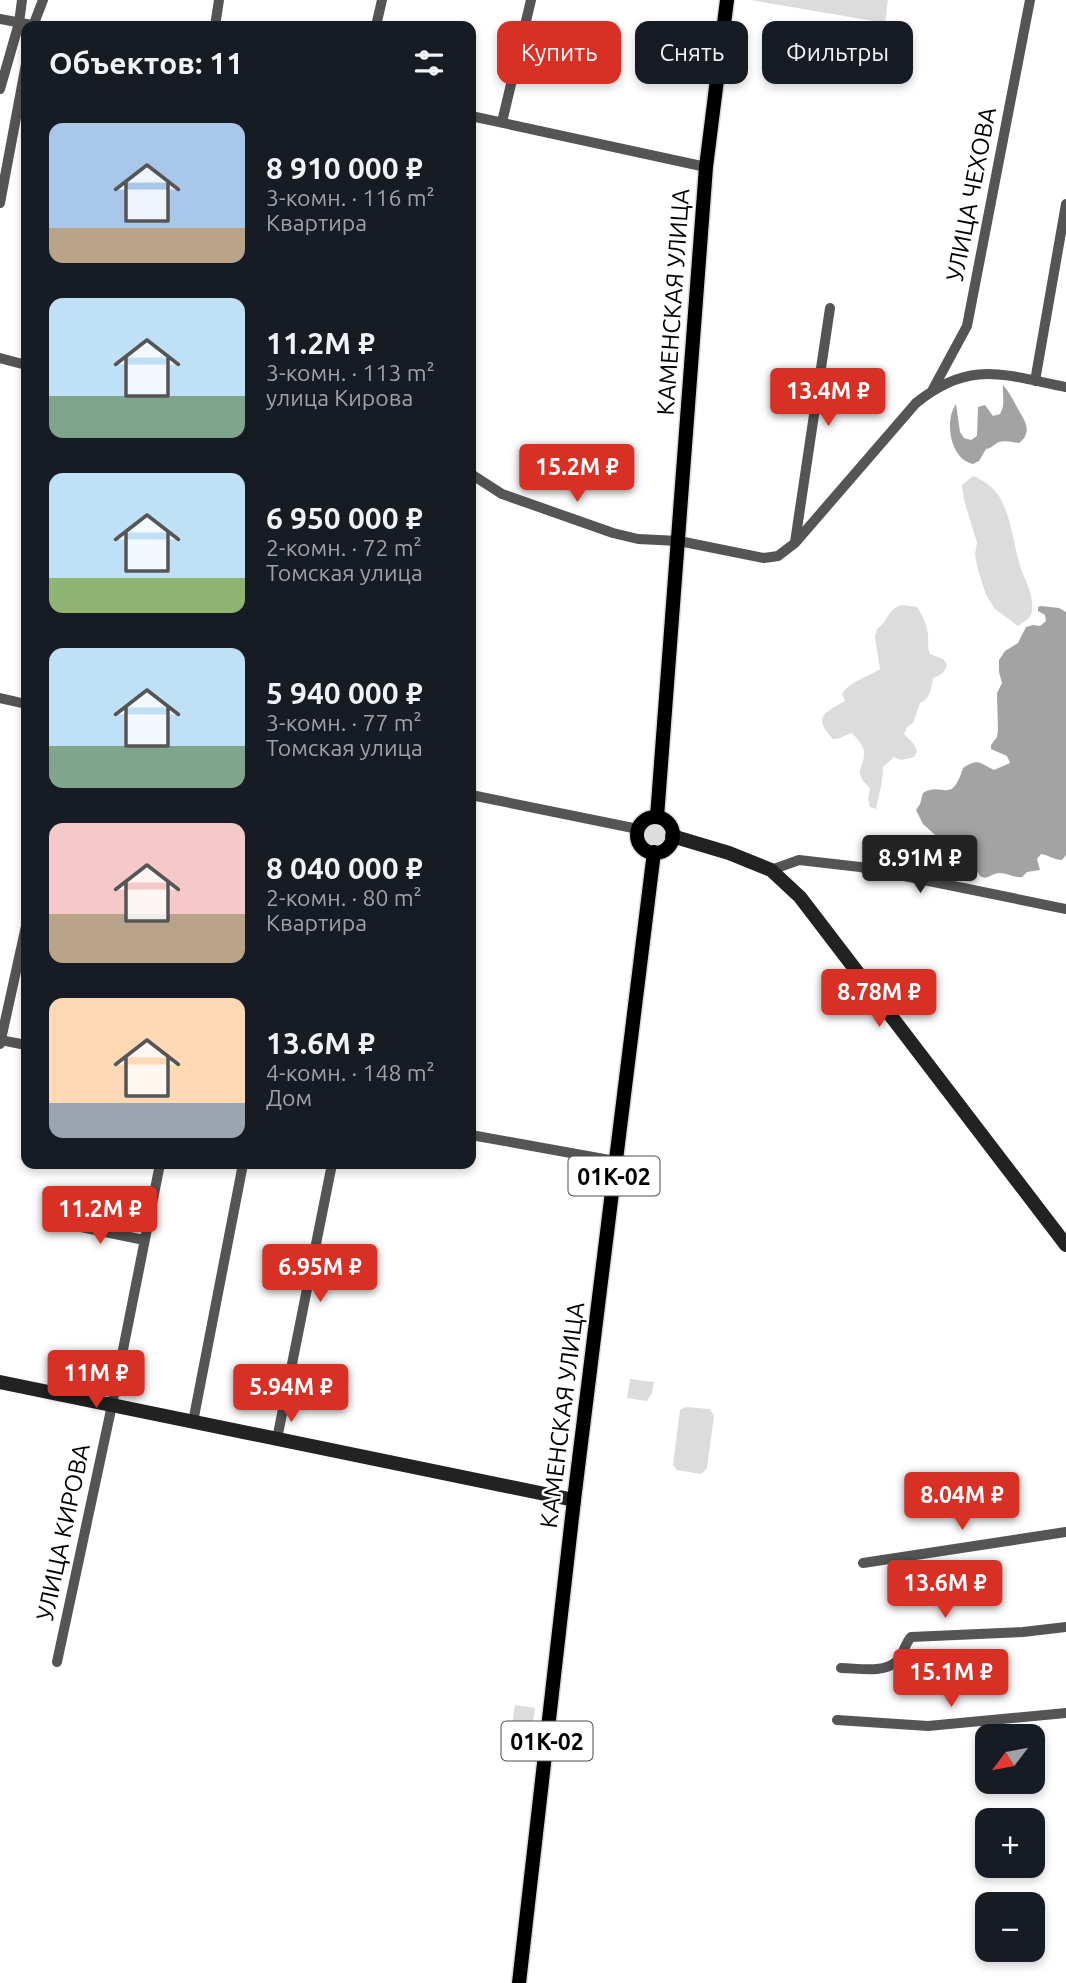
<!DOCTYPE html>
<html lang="ru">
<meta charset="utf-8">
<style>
:root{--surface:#171b24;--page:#20242c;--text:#f1f3f6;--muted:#9ea1a6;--accent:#d93025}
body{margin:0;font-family:Ubuntu,sans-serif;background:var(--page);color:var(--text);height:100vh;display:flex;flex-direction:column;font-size:26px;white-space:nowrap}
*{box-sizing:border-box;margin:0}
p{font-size:23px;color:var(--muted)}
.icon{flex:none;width:38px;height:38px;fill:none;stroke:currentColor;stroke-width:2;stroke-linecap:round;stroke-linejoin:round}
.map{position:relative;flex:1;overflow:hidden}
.sheet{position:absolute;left:21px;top:21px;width:455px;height:1148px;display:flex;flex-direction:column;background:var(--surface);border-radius:14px;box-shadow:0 4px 10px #0003}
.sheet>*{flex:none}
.top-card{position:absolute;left:497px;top:21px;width:464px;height:63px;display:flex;gap:14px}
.needle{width:46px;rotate:238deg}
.buttons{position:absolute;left:975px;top:1724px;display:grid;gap:14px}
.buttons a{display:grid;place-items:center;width:70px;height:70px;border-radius:14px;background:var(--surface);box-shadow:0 4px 10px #0003;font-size:35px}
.price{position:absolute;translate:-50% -60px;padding:0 16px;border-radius:7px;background:var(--accent);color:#fff;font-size:23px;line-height:46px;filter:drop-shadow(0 2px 4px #0008)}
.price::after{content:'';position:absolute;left:50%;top:42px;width:21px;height:16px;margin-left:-10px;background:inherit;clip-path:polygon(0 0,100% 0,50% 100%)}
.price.current{background:#222;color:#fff}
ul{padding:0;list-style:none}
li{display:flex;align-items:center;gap:21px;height:175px;padding:0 28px}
li span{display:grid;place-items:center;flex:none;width:196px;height:140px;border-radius:14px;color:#555}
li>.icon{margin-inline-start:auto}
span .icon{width:84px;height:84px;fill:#fffc;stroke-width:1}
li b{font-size:30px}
h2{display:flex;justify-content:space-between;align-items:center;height:84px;padding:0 28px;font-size:30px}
.tag{padding:0 24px;border-radius:14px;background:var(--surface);box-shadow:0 4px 10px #0003;font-size:24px;line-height:63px}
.tag.current{background:var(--accent);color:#fff}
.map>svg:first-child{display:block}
.green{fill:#dcdcdc}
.water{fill:#a3a3a3}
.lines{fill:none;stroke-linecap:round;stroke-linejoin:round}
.primary-casing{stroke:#dbdbdb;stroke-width:17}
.street{stroke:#555;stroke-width:10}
.secondary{stroke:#222;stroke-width:14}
.primary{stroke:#000;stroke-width:14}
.labels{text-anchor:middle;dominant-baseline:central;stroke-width:5;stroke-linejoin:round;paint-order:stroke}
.shield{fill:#fff;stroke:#4c4c4c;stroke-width:2}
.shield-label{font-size:23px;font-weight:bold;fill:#000}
.street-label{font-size:24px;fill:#000;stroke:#fff}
</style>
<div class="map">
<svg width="1066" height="1983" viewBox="0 0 1066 1983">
<rect width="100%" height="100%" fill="#fff"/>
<path class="green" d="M751,0H888L885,23Z
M973,476C982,479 993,487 999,496C1012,518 1013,544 1021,569C1026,582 1034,596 1032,611C1031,619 1024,622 1018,626L995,609L986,595L978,570L975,554L977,543L964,500L962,485Z
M902,605L917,607C922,615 928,626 928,636C929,643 927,647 930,654L943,659L947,664C945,673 941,675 933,678C931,689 931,698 920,703L913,723L907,727L904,734L914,744L917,751L914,757L901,760L894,757L883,767C883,783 879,794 876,809L870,807L868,799L870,788C851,771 865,768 864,752C864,745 856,738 852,733C845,735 841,739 833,739C812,717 824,713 845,701L842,694C850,681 868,677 880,669L875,637L877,629C888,622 888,608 902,605Z
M639 834a15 15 0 1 1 30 0a15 15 0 1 1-30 0Z
M630,1379L654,1382L652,1393L647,1401L627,1398Z
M686,1407L710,1409L714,1416L707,1468L701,1474L677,1470L673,1465L680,1410Z
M515,1705L535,1708L532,1728L512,1725Z"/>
<path class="water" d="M1003,385C1010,393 1013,400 1018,409C1025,421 1033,432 1019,443C1013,442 1005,440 999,442C993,445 992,448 986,449L979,461L973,464C950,459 944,421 956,404L960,432L964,438L971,440L977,436L978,407L985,405L993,416L1000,414C1006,403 1002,396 1003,385Z
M1041,606L1059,608L1066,612V855L1062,860C1054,860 1048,855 1041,854L1037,859L1040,870L1027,872L1022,877C1014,878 1007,873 999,873C993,873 987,880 982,877C977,875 976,866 975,861L969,865L968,872L965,873L959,869L953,860L943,857L944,843L923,824L916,810L920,804L923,793C943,781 951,806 963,768C979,758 979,763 994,770L1010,763L1007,756L991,749V745L997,737L998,730L997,693L1002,683L999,672V660L1005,651L1018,643L1026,627L1033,625L1040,626L1046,621L1045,615L1038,611V607Z"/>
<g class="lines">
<g class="primary-casing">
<path id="primary" d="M657,817L706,167L727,0
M637 835a18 18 0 1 1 36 0a18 18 0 1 1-36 0Z
M519,1983L574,1500L654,852"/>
</g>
<path class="street" d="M0,19L37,26
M33,26L43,0
M215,26L219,0
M376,26L382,0
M0,89L19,23L22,0
M471,116L706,167
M502,122L531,0
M0,203L26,64
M0,358L26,365
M1035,381L1066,204
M933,389L967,326L1030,0
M471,474L502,494L613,533L638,539L679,541L764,558L778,556L795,543L916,403C970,359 1004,375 1066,387
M795,542L830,308
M0,698L26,704
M471,795L638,829
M771,870L799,860L860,867L1066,909
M0,1040L26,1045
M0,1044L26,926
M471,1135L615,1161
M62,1223L144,1240
M193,1422L243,1164
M277,1439L332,1164
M863,1563L1066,1532
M57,1662L112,1405L160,1164
M841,1668C857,1668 884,1674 897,1661C904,1654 904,1645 911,1637L1023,1632L1066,1627
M837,1720L928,1726L1066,1713"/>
<path class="secondary" d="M672,836L729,853L771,870L800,897L1066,1245
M0,1382L574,1500"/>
<use href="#primary" class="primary"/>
</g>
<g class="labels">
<g class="shield">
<rect x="568.5" y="1156.5" width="91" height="39" rx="5"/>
<rect x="501.5" y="1721.5" width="91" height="39" rx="5"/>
</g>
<g class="shield-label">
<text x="614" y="1176">01К-02</text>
<text x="547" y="1741">01К-02</text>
</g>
<g class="street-label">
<text transform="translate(971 194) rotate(-79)">УЛИЦА ЧЕХОВА</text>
<text transform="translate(673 302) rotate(-86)">КАМЕНСКАЯ УЛИЦА</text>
<text transform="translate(562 1415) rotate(-83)">КАМЕНСКАЯ УЛИЦА</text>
<text transform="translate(63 1532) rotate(-78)">УЛИЦА КИРОВА</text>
</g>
</g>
</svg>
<div class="buttons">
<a><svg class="needle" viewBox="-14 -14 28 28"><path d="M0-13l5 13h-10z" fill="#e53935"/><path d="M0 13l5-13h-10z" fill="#9ea1a6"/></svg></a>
<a>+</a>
<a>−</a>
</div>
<b class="price" style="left:828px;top:428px">13.4M ₽</b>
<b class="price" style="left:577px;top:504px">15.2M ₽</b>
<b class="price current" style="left:920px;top:895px">8.91M ₽</b>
<b class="price" style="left:879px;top:1029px">8.78M ₽</b>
<b class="price" style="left:100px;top:1246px">11.2M ₽</b>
<b class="price" style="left:320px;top:1304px">6.95M ₽</b>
<b class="price" style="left:96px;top:1410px">11M ₽</b>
<b class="price" style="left:291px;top:1424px">5.94M ₽</b>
<b class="price" style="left:962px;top:1532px">8.04M ₽</b>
<b class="price" style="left:945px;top:1620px">13.6M ₽</b>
<b class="price" style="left:951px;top:1709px">15.1M ₽</b>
<div class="top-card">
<a class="tag current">Купить</a>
<a class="tag">Снять</a>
<a class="tag">Фильтры</a>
</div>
<section class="sheet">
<h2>Объектов: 11<svg class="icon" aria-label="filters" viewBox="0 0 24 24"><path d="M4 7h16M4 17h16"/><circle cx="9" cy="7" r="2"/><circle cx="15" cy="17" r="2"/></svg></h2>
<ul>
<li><span style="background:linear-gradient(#a9c7e8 75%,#b9a48a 0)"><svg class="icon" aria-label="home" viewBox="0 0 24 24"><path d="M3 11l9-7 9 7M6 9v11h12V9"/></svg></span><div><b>8 910 000 ₽</b><p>3-комн. · 116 m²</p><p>Квартира</p></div></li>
<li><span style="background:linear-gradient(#bfe0f5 70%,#7fa58c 0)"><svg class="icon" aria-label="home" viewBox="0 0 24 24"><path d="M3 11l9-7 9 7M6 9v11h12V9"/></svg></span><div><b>11.2M ₽</b><p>3-комн. · 113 m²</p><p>улица Кирова</p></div></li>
<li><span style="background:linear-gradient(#bfe0f5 75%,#8fb573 0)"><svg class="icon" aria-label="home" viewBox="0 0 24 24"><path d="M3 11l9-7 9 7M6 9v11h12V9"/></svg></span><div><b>6 950 000 ₽</b><p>2-комн. · 72 m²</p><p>Томская улица</p></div></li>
<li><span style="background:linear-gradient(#bfe0f5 70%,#7fa58c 0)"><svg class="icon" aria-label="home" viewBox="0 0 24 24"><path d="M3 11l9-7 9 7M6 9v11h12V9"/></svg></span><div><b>5 940 000 ₽</b><p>3-комн. · 77 m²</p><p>Томская улица</p></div></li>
<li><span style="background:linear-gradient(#f6c9c9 65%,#b9a48a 0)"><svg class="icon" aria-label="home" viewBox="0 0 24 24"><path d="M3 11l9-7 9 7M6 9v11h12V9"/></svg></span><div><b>8 040 000 ₽</b><p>2-комн. · 80 m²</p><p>Квартира</p></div></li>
<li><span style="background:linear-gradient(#ffd9b3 75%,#9aa5b1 0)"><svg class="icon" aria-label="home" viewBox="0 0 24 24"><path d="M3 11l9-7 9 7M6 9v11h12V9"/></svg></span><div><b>13.6M ₽</b><p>4-комн. · 148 m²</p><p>Дом</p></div></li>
</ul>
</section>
</div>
